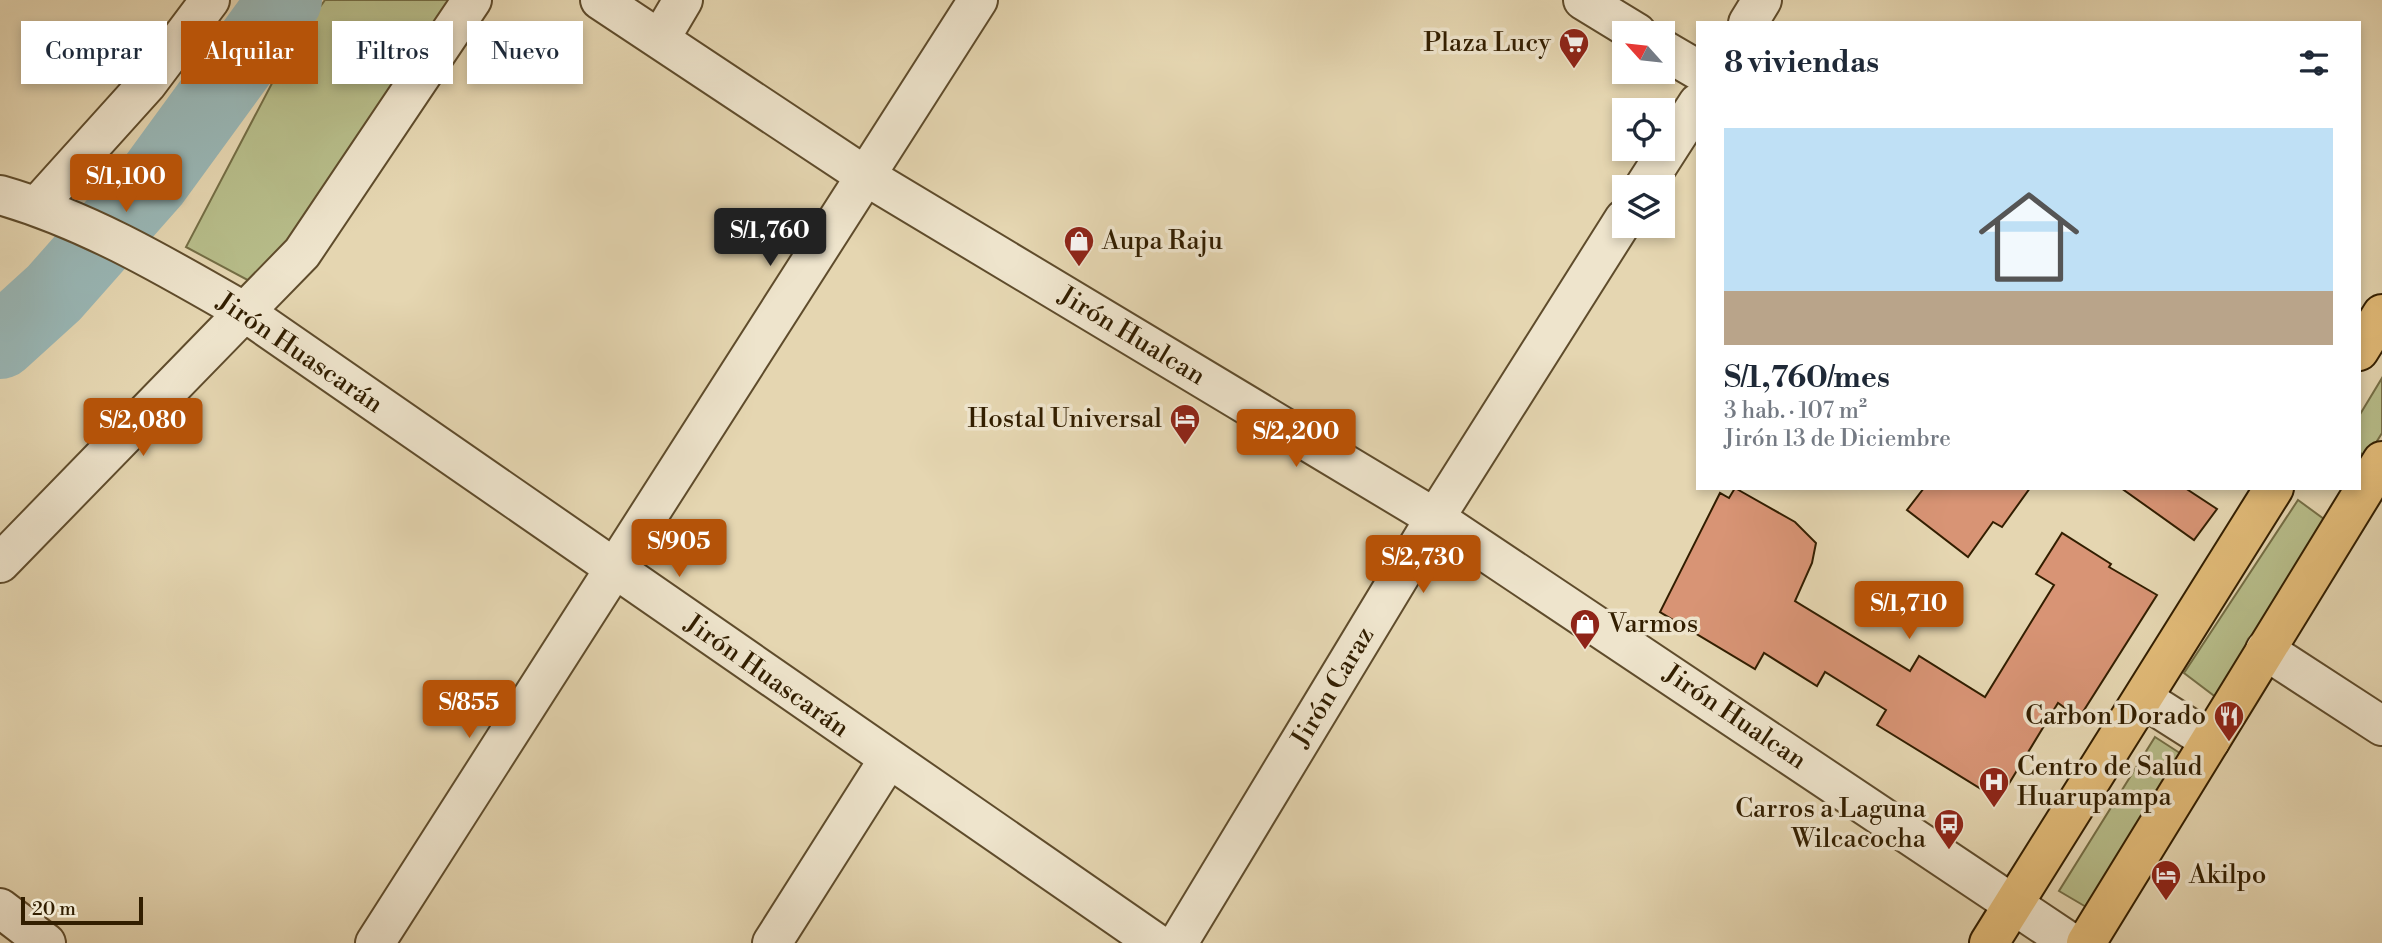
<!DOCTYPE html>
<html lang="es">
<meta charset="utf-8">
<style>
:root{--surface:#fff;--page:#f6f6f7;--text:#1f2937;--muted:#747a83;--line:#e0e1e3;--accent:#b45309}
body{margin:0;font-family:"Libre Bodoni",serif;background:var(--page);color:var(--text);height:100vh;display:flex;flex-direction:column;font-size:26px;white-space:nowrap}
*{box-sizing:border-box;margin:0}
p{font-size:23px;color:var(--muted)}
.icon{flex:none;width:38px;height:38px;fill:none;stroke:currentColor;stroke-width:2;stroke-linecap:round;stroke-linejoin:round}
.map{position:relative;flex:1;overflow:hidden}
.panel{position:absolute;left:1696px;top:21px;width:665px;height:469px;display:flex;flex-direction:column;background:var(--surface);border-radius:0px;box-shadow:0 4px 10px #0003}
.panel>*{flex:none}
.top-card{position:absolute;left:21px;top:21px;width:665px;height:63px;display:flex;gap:14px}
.needle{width:46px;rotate:297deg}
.fabs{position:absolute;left:1612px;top:21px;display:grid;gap:14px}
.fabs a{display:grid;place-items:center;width:63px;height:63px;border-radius:0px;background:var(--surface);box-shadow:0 4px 10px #0003;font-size:35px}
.scale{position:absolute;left:21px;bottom:18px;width:122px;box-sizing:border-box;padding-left:7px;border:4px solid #321e00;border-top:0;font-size:19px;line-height:24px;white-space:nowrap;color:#321e00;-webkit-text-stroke:5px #eee4cc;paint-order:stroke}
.price{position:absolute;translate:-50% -60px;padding:0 16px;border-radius:7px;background:var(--accent);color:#fff;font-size:23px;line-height:46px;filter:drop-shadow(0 2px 4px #0008)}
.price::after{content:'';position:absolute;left:50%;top:42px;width:21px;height:16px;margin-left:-10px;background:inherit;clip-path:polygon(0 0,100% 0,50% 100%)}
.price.active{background:#222;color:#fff}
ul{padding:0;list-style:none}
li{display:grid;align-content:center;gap:14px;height:371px;padding:0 28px}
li+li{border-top:2px solid var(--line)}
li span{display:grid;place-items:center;height:217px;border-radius:0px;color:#555}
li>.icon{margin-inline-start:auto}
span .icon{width:126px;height:126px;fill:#fffc;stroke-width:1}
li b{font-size:30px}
h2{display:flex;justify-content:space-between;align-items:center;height:84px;padding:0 28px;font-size:30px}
.chip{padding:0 24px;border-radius:0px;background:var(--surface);box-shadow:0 4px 10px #0003;font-size:24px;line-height:63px}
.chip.active{background:var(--accent);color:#fff}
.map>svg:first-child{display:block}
.green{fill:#b7bd8a;stroke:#746e45;stroke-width:2}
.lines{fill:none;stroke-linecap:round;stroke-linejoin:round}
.river{stroke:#99b7b6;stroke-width:74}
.building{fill:#d89475;stroke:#321e00;stroke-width:2}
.minor-casing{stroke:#5f4c2c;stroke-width:42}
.major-casing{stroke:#321e00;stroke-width:42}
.minor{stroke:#eee4cc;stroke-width:38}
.major{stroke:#e2bb78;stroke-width:38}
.labels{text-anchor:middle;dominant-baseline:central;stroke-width:7;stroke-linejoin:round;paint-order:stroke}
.poi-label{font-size:26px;fill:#321e00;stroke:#eee4cc;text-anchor:end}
.street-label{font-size:26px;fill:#321e00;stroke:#eee4cc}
</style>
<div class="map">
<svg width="2382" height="943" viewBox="0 0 2382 943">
<rect width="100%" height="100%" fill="#e5d6b1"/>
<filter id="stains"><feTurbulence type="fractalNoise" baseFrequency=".00286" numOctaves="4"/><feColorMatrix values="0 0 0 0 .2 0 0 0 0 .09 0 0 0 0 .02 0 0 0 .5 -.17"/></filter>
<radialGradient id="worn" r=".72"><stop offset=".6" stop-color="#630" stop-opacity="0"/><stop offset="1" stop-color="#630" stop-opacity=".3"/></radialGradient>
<path class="green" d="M325,0H458L296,244L255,284L186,247L290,49Z
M2382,378V433L2367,457L2359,452V416Z
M2298,500L2328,522L2217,698L2184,673Z
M2155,737L2189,759L2093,911L2059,891Z"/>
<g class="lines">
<path class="river" d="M0,342L54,293L153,181L285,0"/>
</g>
<path class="building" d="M1735,488L1795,522L1816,543L1812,563L1795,601L1910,671L1919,656L1985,697L2054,585L2036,574L2062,533L2111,564L2109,567L2157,595L2079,718L2058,703L1999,800L1877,725L1886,710L1825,672L1817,686L1764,653L1755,669L1660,612L1720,493L1729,498Z
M1924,488H2030L2002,527L1993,522L1968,557L1907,510Z
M2121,488H2185L2217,509L2194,540Z"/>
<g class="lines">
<g class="minor-casing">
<path id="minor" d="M600,0L864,175L1435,518L2071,943
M1583,0L1637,33
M1748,23L1762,0
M660,39L683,0
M1662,49L1698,70
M1644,187L1698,103
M0,195C87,220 165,266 243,311L1156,943
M37,206L147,84L210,0
M0,563L302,253L472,0
M2265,650L2382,726
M2144,699L2210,741
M0,908L46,943
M375,943L978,0
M772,943L888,760
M1178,943L1435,518L1624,219"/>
</g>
<g class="major-casing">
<path id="major" d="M2359,351L2382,314
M1989,943L2274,488
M2086,943L2382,461"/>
</g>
<use href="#minor" class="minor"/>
<use href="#major" class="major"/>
</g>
<defs>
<g id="supermarket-pin" transform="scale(1.575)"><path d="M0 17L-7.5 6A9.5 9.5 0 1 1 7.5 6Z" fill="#8f2418" stroke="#eee4cc"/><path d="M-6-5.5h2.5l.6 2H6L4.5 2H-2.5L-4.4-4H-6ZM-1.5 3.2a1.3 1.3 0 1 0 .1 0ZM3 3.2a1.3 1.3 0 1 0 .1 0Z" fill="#fff"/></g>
<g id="shop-pin" transform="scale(1.575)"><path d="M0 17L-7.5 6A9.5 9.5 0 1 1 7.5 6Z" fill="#8f2418" stroke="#eee4cc"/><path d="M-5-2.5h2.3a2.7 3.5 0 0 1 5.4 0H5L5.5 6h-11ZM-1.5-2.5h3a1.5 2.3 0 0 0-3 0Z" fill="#fff"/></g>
<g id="hotel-pin" transform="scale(1.575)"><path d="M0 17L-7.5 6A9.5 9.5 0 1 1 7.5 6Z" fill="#8f2418" stroke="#eee4cc"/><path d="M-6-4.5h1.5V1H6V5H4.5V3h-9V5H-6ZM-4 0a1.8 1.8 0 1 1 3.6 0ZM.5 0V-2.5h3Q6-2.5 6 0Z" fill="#fff"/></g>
<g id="restaurant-pin" transform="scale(1.575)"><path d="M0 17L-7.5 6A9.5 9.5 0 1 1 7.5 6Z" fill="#8f2418" stroke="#eee4cc"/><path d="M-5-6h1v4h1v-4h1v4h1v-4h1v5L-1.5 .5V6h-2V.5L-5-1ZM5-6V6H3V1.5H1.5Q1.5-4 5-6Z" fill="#fff"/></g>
<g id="hospital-pin" transform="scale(1.575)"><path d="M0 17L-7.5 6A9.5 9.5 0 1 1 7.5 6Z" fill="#8f2418" stroke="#eee4cc"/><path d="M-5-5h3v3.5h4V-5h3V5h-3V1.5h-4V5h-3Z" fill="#fff"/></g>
<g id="bus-pin" transform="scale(1.575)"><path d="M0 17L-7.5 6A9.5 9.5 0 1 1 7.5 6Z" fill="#8f2418" stroke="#eee4cc"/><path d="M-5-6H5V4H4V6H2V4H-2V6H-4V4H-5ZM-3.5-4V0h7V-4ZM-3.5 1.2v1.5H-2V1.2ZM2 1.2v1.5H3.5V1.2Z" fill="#fff"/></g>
</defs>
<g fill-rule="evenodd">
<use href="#supermarket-pin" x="1574" y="43"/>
<use href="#shop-pin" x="1079" y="241"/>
<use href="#hotel-pin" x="1185" y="419"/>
<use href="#shop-pin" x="1585" y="624"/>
<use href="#restaurant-pin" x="2229" y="716"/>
<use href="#hospital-pin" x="1994" y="782"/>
<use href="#bus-pin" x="1949" y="824"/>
<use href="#hotel-pin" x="2166" y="875"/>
</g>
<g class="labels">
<g class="poi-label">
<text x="1551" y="43">Plaza Lucy</text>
<text x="1102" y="241" text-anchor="start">Aupa Raju</text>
<text x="1162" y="419">Hostal Universal</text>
<text x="1608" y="624" text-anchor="start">Varmos</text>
<text x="2206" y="716">Carbon Dorado</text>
<text x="2017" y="767" text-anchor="start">Centro de Salud<tspan x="2017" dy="30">Huarupampa</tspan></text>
<text x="1926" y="809">Carros a Laguna<tspan x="1926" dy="30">Wilcacocha</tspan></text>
<text x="2189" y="875" text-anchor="start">Akilpo</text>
</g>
<g class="street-label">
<text transform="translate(1132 336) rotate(31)">Jirón Hualcan</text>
<text transform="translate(300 353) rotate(34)">Jirón Huascarán</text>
<text transform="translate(767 676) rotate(35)">Jirón Huascarán</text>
<text transform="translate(1333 687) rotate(-59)">Jirón Caraz</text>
<text transform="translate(1735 717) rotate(34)">Jirón Hualcan</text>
</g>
</g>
<rect width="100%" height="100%" filter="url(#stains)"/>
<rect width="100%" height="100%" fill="url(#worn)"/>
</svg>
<div class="fabs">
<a><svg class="needle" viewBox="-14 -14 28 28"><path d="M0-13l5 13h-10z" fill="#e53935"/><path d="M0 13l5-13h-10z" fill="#747a83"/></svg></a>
<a><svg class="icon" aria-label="locate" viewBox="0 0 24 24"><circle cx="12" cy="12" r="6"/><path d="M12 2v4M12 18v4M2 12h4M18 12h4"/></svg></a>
<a><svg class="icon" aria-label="layers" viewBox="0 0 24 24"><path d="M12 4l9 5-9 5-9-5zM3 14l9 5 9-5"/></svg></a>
</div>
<div class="scale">20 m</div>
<b class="price" style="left:126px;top:214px">S/1,100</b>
<b class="price active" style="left:770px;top:268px">S/1,760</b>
<b class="price" style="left:143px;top:458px">S/2,080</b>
<b class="price" style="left:1296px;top:469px">S/2,200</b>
<b class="price" style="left:679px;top:579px">S/905</b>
<b class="price" style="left:1423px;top:595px">S/2,730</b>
<b class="price" style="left:1909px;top:641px">S/1,710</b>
<b class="price" style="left:469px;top:740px">S/855</b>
<div class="top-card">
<a class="chip">Comprar</a>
<a class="chip active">Alquilar</a>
<a class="chip">Filtros</a>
<a class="chip">Nuevo</a>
</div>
<section class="panel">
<h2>8 viviendas<svg class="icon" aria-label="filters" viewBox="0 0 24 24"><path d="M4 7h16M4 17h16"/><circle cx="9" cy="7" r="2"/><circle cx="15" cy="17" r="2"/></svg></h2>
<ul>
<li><span style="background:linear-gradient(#bfe0f5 75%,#b9a48a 0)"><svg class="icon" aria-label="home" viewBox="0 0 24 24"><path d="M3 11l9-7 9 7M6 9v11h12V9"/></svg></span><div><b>S/1,760/mes</b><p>3 hab. · 107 m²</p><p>Jirón 13 de Diciembre</p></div></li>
</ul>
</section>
</div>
